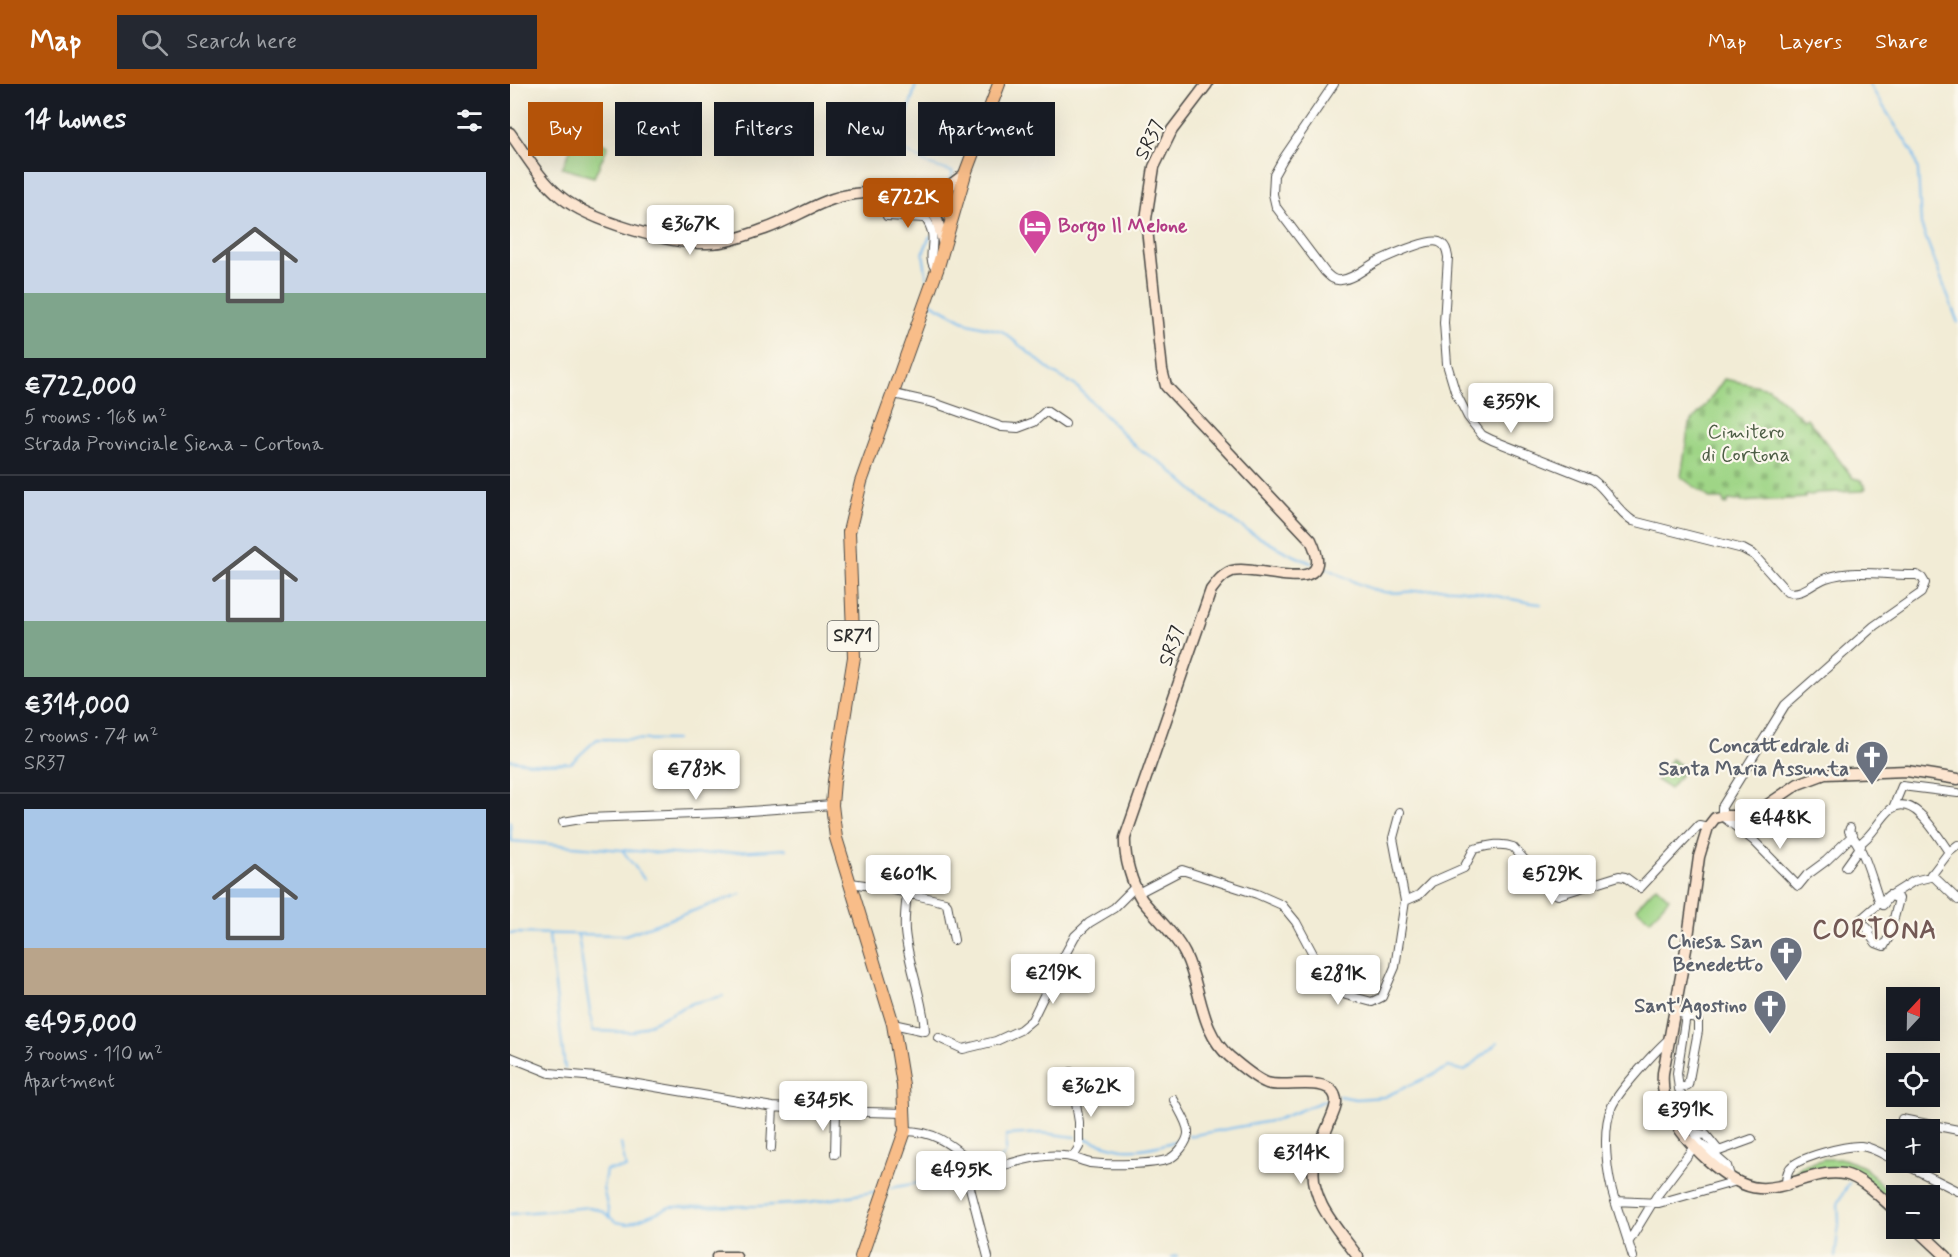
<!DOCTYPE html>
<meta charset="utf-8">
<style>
:root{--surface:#171b24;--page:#242831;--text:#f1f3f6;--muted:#9ea1a6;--line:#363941;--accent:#b45309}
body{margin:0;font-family:Mynerve,sans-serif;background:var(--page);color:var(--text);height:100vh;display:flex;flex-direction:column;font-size:22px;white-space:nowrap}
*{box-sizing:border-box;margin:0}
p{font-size:20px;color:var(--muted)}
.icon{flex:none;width:33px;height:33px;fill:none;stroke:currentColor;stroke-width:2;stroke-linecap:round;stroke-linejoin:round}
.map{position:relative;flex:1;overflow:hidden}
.sheet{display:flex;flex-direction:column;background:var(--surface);width:510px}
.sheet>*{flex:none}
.guide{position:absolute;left:18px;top:18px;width:570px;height:54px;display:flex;gap:12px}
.needle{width:39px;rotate:22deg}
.controls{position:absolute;left:1376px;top:903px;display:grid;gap:12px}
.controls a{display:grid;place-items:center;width:54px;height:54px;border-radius:0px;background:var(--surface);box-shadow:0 6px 24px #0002;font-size:30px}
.price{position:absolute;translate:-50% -51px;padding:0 14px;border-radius:6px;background:#fff;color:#222;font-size:20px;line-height:39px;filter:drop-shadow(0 2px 3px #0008)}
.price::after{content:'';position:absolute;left:50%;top:36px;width:18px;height:14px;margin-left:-9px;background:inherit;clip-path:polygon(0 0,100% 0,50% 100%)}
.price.current{background:var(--accent);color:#fff}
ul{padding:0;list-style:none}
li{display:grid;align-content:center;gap:12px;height:318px;padding:0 24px}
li+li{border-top:2px solid var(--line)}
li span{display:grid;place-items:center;height:186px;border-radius:0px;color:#555}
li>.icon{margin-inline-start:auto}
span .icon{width:108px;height:108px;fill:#fffc;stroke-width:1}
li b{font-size:26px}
h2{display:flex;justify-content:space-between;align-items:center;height:72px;padding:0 24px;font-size:26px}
.pill{padding:0 21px;border-radius:0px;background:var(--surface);box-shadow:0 6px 24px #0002;font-size:21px;line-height:54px}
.pill.current{background:var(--accent);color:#fff}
header{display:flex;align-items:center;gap:36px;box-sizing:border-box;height:84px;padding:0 30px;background:var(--accent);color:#fff}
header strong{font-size:28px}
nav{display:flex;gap:33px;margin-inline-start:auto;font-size:21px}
.search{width:420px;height:54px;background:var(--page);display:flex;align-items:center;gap:15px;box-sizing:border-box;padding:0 21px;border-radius:0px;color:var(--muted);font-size:22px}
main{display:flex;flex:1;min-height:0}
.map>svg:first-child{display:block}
.grass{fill:url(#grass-tufts);stroke:#658058;stroke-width:1.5}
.cemetery{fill:url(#cemetery-stones);stroke:#658058;stroke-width:1.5}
.park{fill:#9fd586;stroke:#658058;stroke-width:1.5}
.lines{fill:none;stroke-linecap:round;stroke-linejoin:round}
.stream{stroke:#7abcef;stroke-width:2}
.street-casing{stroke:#494845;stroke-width:10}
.secondary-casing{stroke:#494845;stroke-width:13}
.primary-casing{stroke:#494845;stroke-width:14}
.street{stroke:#fff;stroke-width:8}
.secondary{stroke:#fce5d0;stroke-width:10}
.primary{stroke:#f8bd89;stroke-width:12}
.labels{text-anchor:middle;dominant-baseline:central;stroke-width:4.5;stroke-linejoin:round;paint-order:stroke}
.shield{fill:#fbf7ec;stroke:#696865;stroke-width:1.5}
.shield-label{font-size:18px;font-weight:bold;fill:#2b2b2b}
.street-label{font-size:20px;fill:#2b2b2b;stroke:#fbf7ec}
.hotel-label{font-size:20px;font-weight:bold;fill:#b23c85;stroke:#fbf7ec;text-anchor:start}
.park-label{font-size:20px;fill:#4e5e46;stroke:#fbf7ec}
.worship-label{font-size:20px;font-weight:bold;fill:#5b616d;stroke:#fbf7ec;text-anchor:end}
.district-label{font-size:26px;font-weight:bold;letter-spacing:1.5px;fill:#735955;stroke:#fbf7ec}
</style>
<header>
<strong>Map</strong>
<div class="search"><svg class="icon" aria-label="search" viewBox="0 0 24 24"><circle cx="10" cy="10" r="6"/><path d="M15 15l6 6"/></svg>Search here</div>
<nav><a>Map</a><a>Layers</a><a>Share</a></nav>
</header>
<main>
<section class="sheet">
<h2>14 homes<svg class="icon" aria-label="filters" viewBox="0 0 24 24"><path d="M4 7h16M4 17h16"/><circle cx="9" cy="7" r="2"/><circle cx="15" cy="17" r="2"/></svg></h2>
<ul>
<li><span style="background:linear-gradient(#c9d6e8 65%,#7fa58c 0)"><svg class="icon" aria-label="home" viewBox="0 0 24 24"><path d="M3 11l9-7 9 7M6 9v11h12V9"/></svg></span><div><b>€722,000</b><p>5 rooms · 168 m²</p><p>Strada Provinciale Siena - Cortona</p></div></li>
<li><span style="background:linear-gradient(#c9d6e8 70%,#7fa58c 0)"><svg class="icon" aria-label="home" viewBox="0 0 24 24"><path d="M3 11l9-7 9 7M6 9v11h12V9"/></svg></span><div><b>€314,000</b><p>2 rooms · 74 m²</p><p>SR37</p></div></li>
<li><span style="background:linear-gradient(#a9c7e8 75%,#b9a48a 0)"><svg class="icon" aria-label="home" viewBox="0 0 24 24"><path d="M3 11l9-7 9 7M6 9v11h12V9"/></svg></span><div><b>€495,000</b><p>3 rooms · 110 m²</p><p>Apartment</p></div></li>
</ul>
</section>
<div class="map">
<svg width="1448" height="1173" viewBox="0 0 1448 1173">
<defs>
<pattern id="grass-tufts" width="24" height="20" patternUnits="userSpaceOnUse" patternTransform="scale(1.5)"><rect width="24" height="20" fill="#9fd586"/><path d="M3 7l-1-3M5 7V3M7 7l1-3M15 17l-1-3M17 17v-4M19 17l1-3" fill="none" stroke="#89b774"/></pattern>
<pattern id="cemetery-stones" width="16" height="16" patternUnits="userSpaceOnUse" patternTransform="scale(1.5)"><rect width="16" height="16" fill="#9fd586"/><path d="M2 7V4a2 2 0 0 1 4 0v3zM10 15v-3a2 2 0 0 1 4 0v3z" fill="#89b774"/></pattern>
</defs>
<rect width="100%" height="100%" fill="#fbf7ec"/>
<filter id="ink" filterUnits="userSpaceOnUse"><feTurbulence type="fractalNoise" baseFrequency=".0167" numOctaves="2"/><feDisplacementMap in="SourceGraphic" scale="12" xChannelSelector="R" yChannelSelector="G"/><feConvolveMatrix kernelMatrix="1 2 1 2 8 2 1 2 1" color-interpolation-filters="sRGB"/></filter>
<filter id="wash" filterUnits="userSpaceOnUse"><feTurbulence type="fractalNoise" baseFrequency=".008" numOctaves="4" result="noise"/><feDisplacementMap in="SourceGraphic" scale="24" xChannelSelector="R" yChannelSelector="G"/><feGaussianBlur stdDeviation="1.35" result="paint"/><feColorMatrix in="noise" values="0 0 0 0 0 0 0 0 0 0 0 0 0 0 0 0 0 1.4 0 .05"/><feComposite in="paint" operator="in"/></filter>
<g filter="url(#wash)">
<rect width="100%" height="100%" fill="#f2ecd6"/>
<path class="grass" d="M1314,1075H1334L1354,1083L1386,1116V1122L1351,1093L1288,1092L1286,1087L1292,1082Z"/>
<path class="cemetery" d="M1214,295L1259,304L1294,336L1297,334L1343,394L1351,396L1356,404L1352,407L1306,409L1302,412L1295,411V414L1231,418L1230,415L1228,417L1218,416L1217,420H1214L1213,415H1201L1171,393L1179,340L1196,321Z"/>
<path class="park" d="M68,49L98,62L84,93L52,84Z
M1161,675L1175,684L1160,705L1146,696Z
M1146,802L1159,814L1140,836L1126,824Z"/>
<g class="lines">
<path class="stream" d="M406,0L397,33L394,66L420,81L443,88L440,96
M1359,0L1403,69L1408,86L1411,141L1448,239
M417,195L413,169L420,152
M419,218L458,239L492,247L544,289L566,302L627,364L653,380L701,422L738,447L776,468L801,479
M810,481C830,490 852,504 874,508C894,511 921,503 944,505C973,507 1001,517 1031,520
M0,676L28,680L61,679L87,655L166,656
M0,738L1,757L175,771L276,765
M113,767L134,795
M0,849L115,851L231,810
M39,851L55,985
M68,851L83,947L122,948L183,919L213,912
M829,1012L846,1015L874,1013L939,983L955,987L987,959
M679,1052L766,1036L821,1014
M572,1054C585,1057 600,1063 613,1065C634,1067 655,1061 674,1054
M470,1082L487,1079L496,1069V1051L532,1049L566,1053
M380,1104L453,1091L459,1088
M0,1130L80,1123L92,1127L106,1138L118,1140L160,1123L249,1122L299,1119L369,1107
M100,1133L93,1104L96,1086L116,1084L111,1060
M662,1173L667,1172
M1325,1173L1329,1139L1328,1118L1339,1099"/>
</g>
</g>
<g filter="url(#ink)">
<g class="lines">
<g class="street-casing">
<path id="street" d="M824,0L773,75L764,91L763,110L766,123L815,188C820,193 824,197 831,196C844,195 856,183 868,177C879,172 919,154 929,158C936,161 937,167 938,173L934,239L937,280L945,307L958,333L972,351L982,356L1083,396C1099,408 1106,426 1123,437L1233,465L1244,471L1277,508C1293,512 1302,499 1316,494C1346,484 1377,492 1407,491L1412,494L1415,499L1411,509L1364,542L1275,621L1212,723V732L1243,756L1288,802L1297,791L1316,777L1343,751
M376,110L377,132L415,134C432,155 413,173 427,186
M384,310L424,319L492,343L508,344L524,338L536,327L555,340
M1383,724L1392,702L1448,709
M53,738L77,734L212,729L322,721
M1340,744L1339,747C1357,771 1360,791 1370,819L1373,821L1380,812L1404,797L1420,793L1439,768L1448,761
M1349,760C1363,752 1369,735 1381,725C1404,708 1428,753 1439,768
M1336,783L1351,762
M1421,790L1448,816
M341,799L375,804L435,818L437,820L444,856
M628,809L672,786L747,810L772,821L786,838L818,898L836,911L862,918L872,913L885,883L895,817L883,754L890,728
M1379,811L1389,815L1379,853L1374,862L1366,859L1358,849L1360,847L1350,836Z
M895,817L909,811L922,798L954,784L964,765C977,762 991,758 1003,763L1045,810L1048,811L1109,792L1115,793L1130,804L1189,741L1198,743
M1164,927L1188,935V947L1178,1001L1169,1005L1167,989L1176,931
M383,940L415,947C413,913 398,881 395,847C394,834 396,821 397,809
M429,954L453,965L486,957L510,946L522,936L546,887L565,852L579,839L604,824L626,802
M0,973L40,989L86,993L263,1023L318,1027L395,1029
M561,988L569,1038V1063L563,1073
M1169,1005L1188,1057L1217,1082L1220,1092
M1392,1035L1448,1046
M395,1047C431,1047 445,1066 473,1086C501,1081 524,1069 554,1072C563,1072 571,1077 580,1079C598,1081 643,1081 659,1075C667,1071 677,1059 678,1050C679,1040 668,1025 664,1016
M1185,1049L1196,1051L1209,1067L1242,1055
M261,1064L263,1023
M325,1070L326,1027
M1390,1078L1448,1107
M473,1086L464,1088L458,1096L478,1173
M1276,1102C1276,1096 1276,1089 1280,1084C1289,1073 1337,1061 1351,1062C1363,1063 1376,1072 1386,1077
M1105,1117C1097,1092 1091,1047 1102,1022C1108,1008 1146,966 1159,955
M1118,1159L1146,1113L1184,1063
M1123,1173L1105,1117L1149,1119L1227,1097"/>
</g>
<g class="secondary-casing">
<path id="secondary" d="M697,0L662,46L644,83L636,135L652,286L656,302L801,456C830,517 749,480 722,487C713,490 707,498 701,506L615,754C614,774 622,800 632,816C646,833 665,850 675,870C692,904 689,947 720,973C731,982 744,994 757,999C774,1005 818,991 825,1012C829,1021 821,1033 818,1042C813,1054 806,1067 804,1081C799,1117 829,1146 848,1173
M0,49C16,71 30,96 51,113C80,137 160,160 197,159C217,159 237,151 255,145C285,135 311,114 344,110C363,107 389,108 407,115C420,120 430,130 445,124C438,108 422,113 407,115
M426,112L455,90
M418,122L427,135L434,161
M1386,1127C1372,1115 1353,1094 1334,1090C1305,1085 1278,1106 1249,1104C1217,1102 1173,1056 1160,1029C1154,1016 1152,1003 1153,989L1177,860L1189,773L1198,743L1205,734L1212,732H1232L1247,728L1288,700L1315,690L1397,687L1448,695
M1406,1144L1437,1173
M207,1173H226"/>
</g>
<g class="primary-casing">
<path id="primary" d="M351,1173L395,1047L393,1001L383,940L326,754L322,721L324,697L344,573L339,448L351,398L427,186L455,90L489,0"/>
</g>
<use href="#street" class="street"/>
<use href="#secondary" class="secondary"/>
<use href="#primary" class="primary"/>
</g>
</g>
<defs>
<g id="hotel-pin" transform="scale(1.725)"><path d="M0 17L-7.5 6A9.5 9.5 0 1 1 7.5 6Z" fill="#d1479c" stroke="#fbf7ec"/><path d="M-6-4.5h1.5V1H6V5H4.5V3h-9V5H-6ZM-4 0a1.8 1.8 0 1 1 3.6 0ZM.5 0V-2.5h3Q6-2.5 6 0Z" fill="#fff"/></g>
<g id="church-pin" transform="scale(1.725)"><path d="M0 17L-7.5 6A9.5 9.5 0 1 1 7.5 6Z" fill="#6b7280" stroke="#fbf7ec"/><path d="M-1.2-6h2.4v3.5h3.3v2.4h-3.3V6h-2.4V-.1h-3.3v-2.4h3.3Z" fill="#fff"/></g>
</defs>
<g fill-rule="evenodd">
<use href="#hotel-pin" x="525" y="142"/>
<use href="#church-pin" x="1362" y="673"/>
<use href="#church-pin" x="1276" y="869"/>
<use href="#church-pin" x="1260" y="922"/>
</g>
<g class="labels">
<rect class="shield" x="317.5" y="537" width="51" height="30" rx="4.5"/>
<g class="shield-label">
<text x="343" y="552">SR71</text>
</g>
<g class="street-label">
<text transform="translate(640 56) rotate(-64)">SR37</text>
<text transform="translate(662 562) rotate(-71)">SR37</text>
</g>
<g class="hotel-label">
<text x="548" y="142">Borgo Il Melone</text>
</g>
<g class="park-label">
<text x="1236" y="348">Cimitero<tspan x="1236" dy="23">di Cortona</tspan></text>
</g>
<g class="worship-label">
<text x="1339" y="662">Concattedrale di<tspan x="1339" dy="23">Santa Maria Assunta</tspan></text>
<text x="1253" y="858">Chiesa San<tspan x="1253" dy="23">Benedetto</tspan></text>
<text x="1237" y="922">Sant'Agostino</text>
</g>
<g class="district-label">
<text x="1365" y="847">CORTONA</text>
</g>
</g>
</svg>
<div class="controls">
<a><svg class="needle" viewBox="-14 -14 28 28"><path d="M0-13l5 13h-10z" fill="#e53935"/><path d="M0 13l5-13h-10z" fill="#9ea1a6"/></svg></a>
<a><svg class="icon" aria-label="locate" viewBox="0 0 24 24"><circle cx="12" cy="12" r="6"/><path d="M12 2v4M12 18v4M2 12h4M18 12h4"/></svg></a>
<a>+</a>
<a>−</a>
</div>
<b class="price current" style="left:398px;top:145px">€722K</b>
<b class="price" style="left:180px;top:172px">€367K</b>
<b class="price" style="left:1001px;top:350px">€359K</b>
<b class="price" style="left:186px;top:717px">€783K</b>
<b class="price" style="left:1270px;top:766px">€448K</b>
<b class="price" style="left:398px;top:822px">€601K</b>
<b class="price" style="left:1042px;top:822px">€529K</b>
<b class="price" style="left:543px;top:921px">€219K</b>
<b class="price" style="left:828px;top:922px">€281K</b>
<b class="price" style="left:581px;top:1034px">€362K</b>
<b class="price" style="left:313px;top:1048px">€345K</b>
<b class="price" style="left:1175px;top:1058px">€391K</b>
<b class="price" style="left:791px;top:1101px">€314K</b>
<b class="price" style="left:451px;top:1118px">€495K</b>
<div class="guide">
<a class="pill current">Buy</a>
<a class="pill">Rent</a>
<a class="pill">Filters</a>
<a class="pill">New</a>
<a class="pill">Apartment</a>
</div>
</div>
</main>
